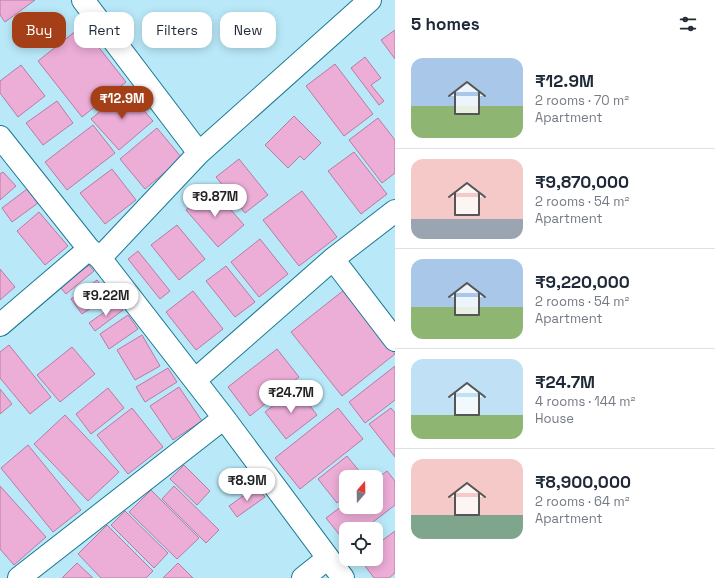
<!DOCTYPE html>
<meta charset="utf-8">
<style>
:root{--surface:#fff;--page:#f6f6f7;--text:#1f2937;--muted:#747a83;--line:#e0e1e3;--accent:#a53f18}
body{margin:0;font-family:"Space Grotesk",sans-serif;background:var(--page);color:var(--text);height:100vh;display:flex;flex-direction:column;font-size:15px;white-space:nowrap}
*{box-sizing:border-box;margin:0}
p{font-size:13px;color:var(--muted)}
.icon{flex:none;width:22px;height:22px;fill:none;stroke:currentColor;stroke-width:2;stroke-linecap:round;stroke-linejoin:round}
.map{position:relative;flex:1;overflow:hidden}
.side{display:flex;flex-direction:column;background:var(--surface);width:320px}
.side>*{flex:none}
.guide{position:absolute;left:12px;top:12px;width:323px;height:36px;display:flex;gap:8px}
.needle{width:26px;rotate:20deg}
.buttons{position:absolute;left:339px;top:470px;display:grid;gap:8px}
.buttons a{display:grid;place-items:center;width:44px;height:44px;border-radius:8px;background:var(--surface);box-shadow:0 2px 10px #0003;font-size:20px}
.price{position:absolute;translate:-50% -34px;padding:0 9px;border-radius:14px;background:#fff;color:#222;font-size:13px;line-height:26px;filter:drop-shadow(0 1px 2px #0008)}
.price::after{content:'';position:absolute;left:50%;top:24px;width:12px;height:9px;margin-left:-6px;background:inherit;clip-path:polygon(0 0,100% 0,50% 100%)}
.price.current{background:var(--accent);color:#fff}
ul{padding:0;list-style:none}
li{display:flex;align-items:center;gap:12px;height:100px;padding:0 16px}
li+li{border-top:1px solid var(--line)}
li span{display:grid;place-items:center;flex:none;width:112px;height:80px;border-radius:12px;color:#555}
li>.icon{margin-inline-start:auto}
span .icon{width:48px;height:48px;fill:#fffc;stroke-width:1}
li b{font-size:17px}
h2{display:flex;justify-content:space-between;align-items:center;height:48px;padding:0 16px;font-size:17px}
.tag{padding:0 14px;border-radius:12px;background:var(--surface);box-shadow:0 2px 10px #0003;font-size:14px;line-height:36px}
.tag.current{background:var(--accent);color:#fff}
main{display:flex;flex:1;min-height:0}
.map>svg:first-child{display:block}
.building{fill:#ecadd7;stroke:#b77ba3}
.lines{fill:none;stroke-linecap:round;stroke-linejoin:round}
.street-casing{stroke:#197991;stroke-width:24}
.street{stroke:#fff;stroke-width:22}
</style>
<main>
<div class="map">
<svg width="395" height="578" viewBox="0 0 395 578">
<rect width="100%" height="100%" fill="#b9e9f9"/>
<path class="building" d="M0,0H35L5,22L0,15Z
M82,26L126,82L82,117L38,61Z
M395,30V59L381,40Z
M365,57L381,78L371,85L384,101L379,105L351,68Z
M335,64L373,114L344,136L306,86Z
M21,65L45,96L18,117L0,93V81Z
M126,90L153,121L119,150L91,119Z
M57,101L73,123L43,145L26,123Z
M294,116L321,143L304,160L300,156L288,168L265,145Z
M378,118L395,140V173L382,183L349,140Z
M93,125L115,153L67,190L45,162Z
M157,128L182,158L145,189L120,159Z
M354,152L387,194L361,214L328,171Z
M239,159L268,195L245,213L216,177Z
M112,169L136,200L105,224L80,193Z
M3,172L16,186L0,200V174Z
M212,188L244,225L218,247L186,210Z
M27,189L38,203L12,222L2,208Z
M302,191L337,237L299,266L263,220Z
M39,212L68,246L45,265L17,231Z
M177,225L205,259L179,280L151,245Z
M260,239L288,274L259,297L231,262Z
M138,251L170,291L160,299L128,259Z
M89,265L94,271L66,294L60,287Z
M226,266L255,302L235,317L206,281Z
M0,269L15,287L0,300Z
M97,280L109,296L82,314L71,299Z
M344,290L395,354L342,396L291,332Z
M193,291L223,329L196,350L166,312Z
M117,303L123,310L95,331L89,323Z
M128,315L138,329L109,349L100,334Z
M142,335L160,366L135,380L117,350Z
M9,345L51,397L30,414L0,378V352Z
M72,347L95,374L60,402L37,375Z
M277,349L299,377L250,416L228,387Z
M395,366V400L365,423L349,402Z
M168,368L177,382L145,402L136,387Z
M179,387L202,421L173,440L150,406Z
M108,388L124,408L91,434L76,414Z
M296,388L317,415L286,439L265,412Z
M0,389L12,404L0,414Z
M132,408L163,447L128,474L97,435Z
M338,408L363,439L300,489L275,458Z
M391,408L395,413V457L369,424Z
M65,415L119,472L88,501L34,444Z
M28,445L81,510L53,532L1,468Z
M347,456L364,477H346V495L337,503L318,479Z
M184,465L210,491L197,505L170,479Z
M387,471L395,481V505L364,529H346V543L326,518L346,503V507H376V479Z
M0,486L46,537L14,565L0,549Z
M174,486L219,530L206,543L162,499Z
M257,486L265,497L237,517L229,506Z
M151,490L199,538L177,559L129,512Z
M125,511L168,553L154,568L111,525Z
M107,525L153,571L146,578H101L78,554Z
M395,531V573L389,578H374L360,559H376V545Z
M77,563L93,578H62Z
M178,563L193,578H163Z"/>
<g class="lines">
<g class="street-casing">
<path id="street" d="M83,0L199,153
M0,137L89,249L100,258L224,418L343,578
M100,258L199,153L370,0
M333,259L395,340
M0,325L89,249
M195,380L333,259L395,211
M19,578L224,418
M303,578L328,558"/>
</g>
<use href="#street" class="street"/>
</g>
</svg>
<div class="buttons">
<a><svg class="needle" viewBox="-14 -14 28 28"><path d="M0-13l5 13h-10z" fill="#e53935"/><path d="M0 13l5-13h-10z" fill="#747a83"/></svg></a>
<a><svg class="icon" aria-label="locate" viewBox="0 0 24 24"><circle cx="12" cy="12" r="6"/><path d="M12 2v4M12 18v4M2 12h4M18 12h4"/></svg></a>
</div>
<b class="price current" style="left:122px;top:120px">₹12.9M</b>
<b class="price" style="left:215px;top:218px">₹9.87M</b>
<b class="price" style="left:106px;top:317px">₹9.22M</b>
<b class="price" style="left:291px;top:414px">₹24.7M</b>
<b class="price" style="left:247px;top:502px">₹8.9M</b>
<div class="guide">
<a class="tag current">Buy</a>
<a class="tag">Rent</a>
<a class="tag">Filters</a>
<a class="tag">New</a>
</div>
</div>
<section class="side">
<h2>5 homes<svg class="icon" aria-label="filters" viewBox="0 0 24 24"><path d="M4 7h16M4 17h16"/><circle cx="9" cy="7" r="2"/><circle cx="15" cy="17" r="2"/></svg></h2>
<ul>
<li><span style="background:linear-gradient(#a9c7e8 60%,#8fb573 0)"><svg class="icon" aria-label="home" viewBox="0 0 24 24"><path d="M3 11l9-7 9 7M6 9v11h12V9"/></svg></span><div><b>₹12.9M</b><p>2 rooms · 70 m²</p><p>Apartment</p></div></li>
<li><span style="background:linear-gradient(#f6c9c9 75%,#9aa5b1 0)"><svg class="icon" aria-label="home" viewBox="0 0 24 24"><path d="M3 11l9-7 9 7M6 9v11h12V9"/></svg></span><div><b>₹9,870,000</b><p>2 rooms · 54 m²</p><p>Apartment</p></div></li>
<li><span style="background:linear-gradient(#a9c7e8 60%,#8fb573 0)"><svg class="icon" aria-label="home" viewBox="0 0 24 24"><path d="M3 11l9-7 9 7M6 9v11h12V9"/></svg></span><div><b>₹9,220,000</b><p>2 rooms · 54 m²</p><p>Apartment</p></div></li>
<li><span style="background:linear-gradient(#bfe0f5 70%,#8fb573 0)"><svg class="icon" aria-label="home" viewBox="0 0 24 24"><path d="M3 11l9-7 9 7M6 9v11h12V9"/></svg></span><div><b>₹24.7M</b><p>4 rooms · 144 m²</p><p>House</p></div></li>
<li><span style="background:linear-gradient(#f6c9c9 70%,#7fa58c 0)"><svg class="icon" aria-label="home" viewBox="0 0 24 24"><path d="M3 11l9-7 9 7M6 9v11h12V9"/></svg></span><div><b>₹8,900,000</b><p>2 rooms · 64 m²</p><p>Apartment</p></div></li>
</ul>
</section>
</main>
